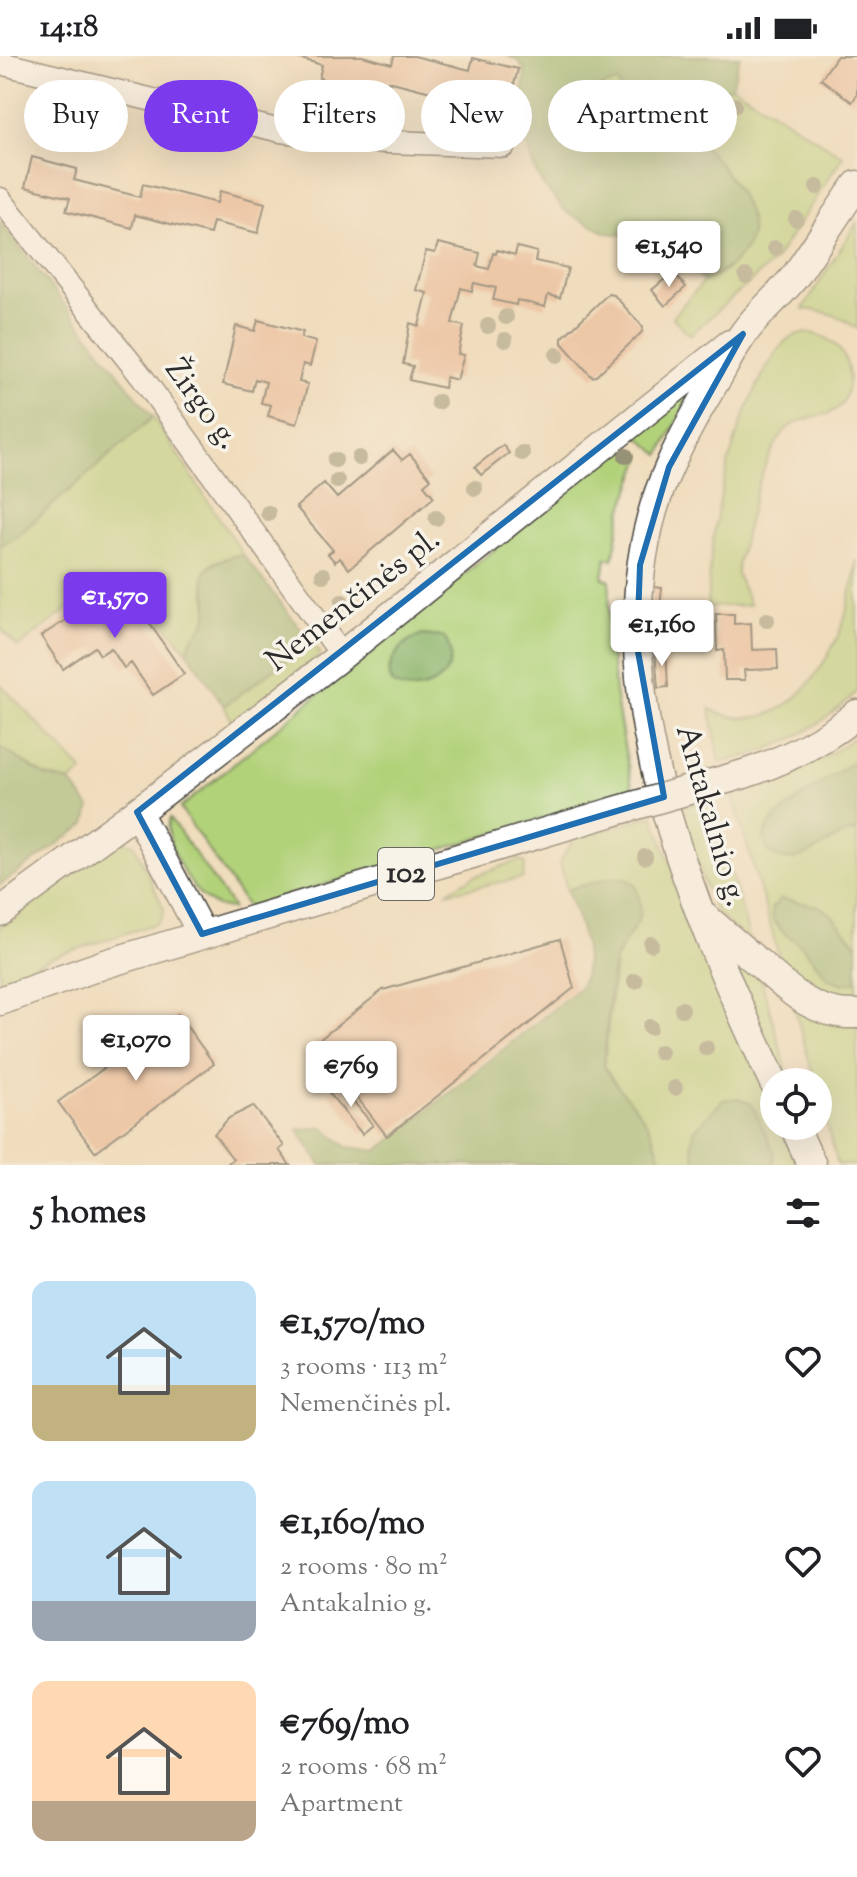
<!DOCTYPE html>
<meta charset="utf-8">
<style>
:root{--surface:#fff;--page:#f2f2f2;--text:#202124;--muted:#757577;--accent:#7c3aed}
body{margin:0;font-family:"Sorts Mill Goudy",serif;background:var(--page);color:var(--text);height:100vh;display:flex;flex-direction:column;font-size:30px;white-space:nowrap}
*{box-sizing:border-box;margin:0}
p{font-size:26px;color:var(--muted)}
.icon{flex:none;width:44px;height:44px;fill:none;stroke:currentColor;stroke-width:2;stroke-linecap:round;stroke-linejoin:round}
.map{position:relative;height:1109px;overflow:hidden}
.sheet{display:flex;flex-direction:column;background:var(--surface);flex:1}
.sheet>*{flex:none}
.banner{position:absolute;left:24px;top:24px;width:810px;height:72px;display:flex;gap:16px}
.tools{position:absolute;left:760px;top:1012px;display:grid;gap:16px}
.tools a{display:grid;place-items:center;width:72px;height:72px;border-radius:50%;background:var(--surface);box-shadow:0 8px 32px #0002;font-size:40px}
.price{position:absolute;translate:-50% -68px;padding:0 18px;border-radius:8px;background:#fff;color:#222;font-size:26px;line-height:52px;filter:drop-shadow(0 2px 4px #0008)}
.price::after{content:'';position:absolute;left:50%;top:48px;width:24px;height:18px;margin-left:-12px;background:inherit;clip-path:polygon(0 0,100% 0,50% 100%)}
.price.on{background:var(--accent);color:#fff}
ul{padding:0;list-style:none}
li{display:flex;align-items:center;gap:24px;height:200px;padding:0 32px}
li span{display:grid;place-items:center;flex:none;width:224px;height:160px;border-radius:16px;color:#555}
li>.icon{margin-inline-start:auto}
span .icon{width:96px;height:96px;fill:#fffc;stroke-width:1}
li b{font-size:34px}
h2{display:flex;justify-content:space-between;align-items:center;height:96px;padding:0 32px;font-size:34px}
.pill{padding:0 28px;border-radius:36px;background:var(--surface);box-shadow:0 8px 32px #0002;font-size:28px;line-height:72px}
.pill.on{background:var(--accent);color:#fff}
.status{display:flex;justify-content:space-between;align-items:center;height:56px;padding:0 40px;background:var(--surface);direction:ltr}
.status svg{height:22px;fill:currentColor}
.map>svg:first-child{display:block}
.green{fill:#b2d27a;stroke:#6e7e52;stroke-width:2}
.forest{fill:#8db46a;stroke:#5c704a;stroke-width:2;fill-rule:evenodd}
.building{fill:#e9af8d}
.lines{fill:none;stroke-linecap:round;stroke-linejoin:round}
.minor-casing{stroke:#494641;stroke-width:25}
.major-casing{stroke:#494641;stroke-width:31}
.minor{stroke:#fff;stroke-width:22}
.major{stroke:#fff;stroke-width:28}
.major-bridge-casing{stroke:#494641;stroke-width:31;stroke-linecap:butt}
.major-bridge{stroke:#fff;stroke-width:28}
.tree{fill:#969278}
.marked{fill:none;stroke:#1f6fb2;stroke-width:6;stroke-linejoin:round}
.labels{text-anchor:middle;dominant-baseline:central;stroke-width:7;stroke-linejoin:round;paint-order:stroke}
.shield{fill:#f7f3e8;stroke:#686764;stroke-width:2}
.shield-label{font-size:30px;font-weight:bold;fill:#2b2b2b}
.street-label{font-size:32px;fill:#2b2b2b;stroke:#f7f3e8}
</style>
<div class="status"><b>14:18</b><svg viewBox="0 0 49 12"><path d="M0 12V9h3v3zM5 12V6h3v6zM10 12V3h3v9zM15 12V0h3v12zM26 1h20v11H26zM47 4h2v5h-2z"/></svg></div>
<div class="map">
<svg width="857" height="1109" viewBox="0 0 857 1109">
<rect width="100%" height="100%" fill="#f7f3e8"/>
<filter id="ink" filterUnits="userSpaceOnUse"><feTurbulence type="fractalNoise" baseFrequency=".0125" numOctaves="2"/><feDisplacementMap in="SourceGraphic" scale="16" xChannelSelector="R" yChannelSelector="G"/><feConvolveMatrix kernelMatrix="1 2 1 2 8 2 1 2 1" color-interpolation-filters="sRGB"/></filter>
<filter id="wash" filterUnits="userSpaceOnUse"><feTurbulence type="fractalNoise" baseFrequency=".006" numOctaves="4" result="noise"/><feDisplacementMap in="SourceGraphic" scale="32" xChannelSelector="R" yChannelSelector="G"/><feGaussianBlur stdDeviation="1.8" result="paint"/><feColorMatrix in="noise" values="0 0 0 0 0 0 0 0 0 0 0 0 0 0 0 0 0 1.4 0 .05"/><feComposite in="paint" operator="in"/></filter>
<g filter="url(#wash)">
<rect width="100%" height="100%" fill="#f0ddbd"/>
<path class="green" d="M619,25L627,56L578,70L569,39Z
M732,30L843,100L775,204L690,279L672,261L704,225L724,216L738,202L751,178L748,157L725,115L699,84L674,68L661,57Z
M857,166V273C841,259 824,255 803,253Z
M811,277C846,284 857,317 842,348C826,366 798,357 783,377C757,412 750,463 738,505L737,518L750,549L707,551C711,469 726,385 766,313C773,302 781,286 793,280C798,277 805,277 811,277Z
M696,327L660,399L637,379Z
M153,361L244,500C235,499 229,501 220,504C190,514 214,543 206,564C201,577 188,581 188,596C159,562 148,540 103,526L18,591L0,572V490L16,481Z
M626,390L641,403L622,455L613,503L606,502L603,522L610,524C606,600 618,661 633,735L248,852L180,752L584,420Z
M857,504V636C815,676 777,694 720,707L710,653C772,682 812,634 837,582C848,558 852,530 857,504Z
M311,586L320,597L316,603L233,667L224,650Z
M0,628L83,715L70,726L46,720L0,691Z
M857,679V703L780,759L767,772L795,803L844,776L857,775V889C831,858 829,852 788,844L784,877C791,882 799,886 805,893C822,914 826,931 857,925V944C823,946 798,927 779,900L733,740C779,724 819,709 857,679Z
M711,743L751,888L718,858L712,848L677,752Z
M653,759C678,830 705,898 734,967C745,994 774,1044 774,1070H782L798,1109H663C658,1091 651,1072 639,1056C627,1041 613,1028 604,1010L615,905L621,894L609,822L567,834L560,806L574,783Z
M170,762L231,849L232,853C223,852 215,851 208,845C189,833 162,783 170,762Z
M120,785L134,788L164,853L162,861L158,867L52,901L0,925V870Z
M519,804L525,807L523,822L445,837L475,820Z
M728,898L761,923L790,1026H787Z
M794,951L857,969V1109H838L818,1038V1026H815Z"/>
<path class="forest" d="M507,0H740L732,30L662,57C674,69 690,75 701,87C719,105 755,151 751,178C747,201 723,216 704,225L661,183L607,177L567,157L543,129L535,115L519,65L525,16L518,4ZM618,26L627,56L578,70L569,40Z
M0,166L153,361L16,481L0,490Z
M236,499L244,500L311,586L224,650L188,596C188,581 202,576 206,563C217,527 180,517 236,499Z
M422,579L444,581C467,614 425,647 391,627C384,605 402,586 422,579Z
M0,691L45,720L70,726L90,751L86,768L0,829Z
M857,703V775C834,778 818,798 795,803C788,804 777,802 772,798C763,792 762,780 768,771C781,752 836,718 857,703Z
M609,822H623L634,827C654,871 622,875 614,908C607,941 607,977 604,1010C613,1028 627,1040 639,1056C651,1072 658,1091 663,1109H321L298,1074L323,1071L347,1091L377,1095L579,932C596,904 577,863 567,834Z
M781,843L819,850L832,859L857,889V925L843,928L829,923L802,890L784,877L773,864L772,852Z
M738,1042L752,1048L774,1096V1109H696L692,1088L694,1074L723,1044Z"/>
<g id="blocks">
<path class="building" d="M291,0H362L392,8L394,0H414L470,14L473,2L518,13L510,44L465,32L462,44L388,25L384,38L319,22L322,9Z
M837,0H857V39L852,46L821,23Z
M32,101L77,113L74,124L140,141L143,128L217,147L220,135L265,147L258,177L213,166L210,178L135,159L132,172L66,155L70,142L25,131Z
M438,187L480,197L477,210L489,213L493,197L496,198L497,194L515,199L517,191L537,196L535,205L568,212L560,242L548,239L545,251L517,244L516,249L493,244L496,232L474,227L472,235L461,232L452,267L464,270L458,298L464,299L457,324L446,321L444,332L409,324L413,310L403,308L410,267L419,270L427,237L416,234L426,195L435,197Z
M673,216L686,231L665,250L652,234Z
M608,238L614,239L643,271L642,276L596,320L592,321L562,287V282Z
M258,264L303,276L301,282L316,286L310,310L303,308L299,326L308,328L297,368L268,360L271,349L261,347L266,326L255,323L252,335L223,328L236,270L255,275Z
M503,389L509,397L481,419L475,411Z
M393,394L402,404L410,398L431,423L424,429L434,441L349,513L340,502L335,506L328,498L333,494L296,451L324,427L337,442Z
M653,531L662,532L660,551L652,550Z
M108,537H121L135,546L184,618L153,639L131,607L124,612L111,592L100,599L95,591L63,613L41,580Z
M716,558H734V568L751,567L752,594L777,593L778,613L744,614L745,624H725L724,594L717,595Z
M666,593L668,631L658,632L655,594Z
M560,883L574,932L387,1080L315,987L383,934Z
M178,958L214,1008L95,1096L58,1046Z
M340,1029L373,1069L362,1078L329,1037Z
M253,1050L284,1090L279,1094L290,1109H226L233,1103L214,1078L229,1062Z"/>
</g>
</g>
<g filter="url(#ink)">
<use href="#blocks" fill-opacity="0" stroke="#494641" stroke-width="2"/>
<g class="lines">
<g class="minor-casing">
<path id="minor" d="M0,7L281,75L361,85L504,90
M0,143L142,321L342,599"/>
</g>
<g class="major-casing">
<path id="major" d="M744,718C787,704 822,686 857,658
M137,756L202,878
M0,856L164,736L342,599L730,288
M704,860C723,877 742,893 761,909C790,935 815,960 857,958
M0,945L105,908L609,757
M774,1027C691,851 582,601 670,409C684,378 701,348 719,319C727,305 734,290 744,277C759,256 780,240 796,219C817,189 836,158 857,129
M794,1070L812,1109"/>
</g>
<use href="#minor" class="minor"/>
<use href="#major" class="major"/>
<g class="major-bridge-casing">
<path id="major-bridge" d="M609,757L744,718"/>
</g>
<use href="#major-bridge" class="major-bridge"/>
</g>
<g class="tree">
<circle cx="734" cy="49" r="8"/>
<circle cx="817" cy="131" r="8"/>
<circle cx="796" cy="163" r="8"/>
<circle cx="775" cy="192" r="8"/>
<circle cx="746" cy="220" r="8"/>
<circle cx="506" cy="261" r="8"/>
<circle cx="488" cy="270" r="8"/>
<circle cx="505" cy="284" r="8"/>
<circle cx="557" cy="299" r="8"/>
<circle cx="438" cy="346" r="8"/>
<circle cx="522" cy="397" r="8"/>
<circle cx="626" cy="400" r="8"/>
<circle cx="359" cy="402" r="8"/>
<circle cx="335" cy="404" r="8"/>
<circle cx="337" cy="425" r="8"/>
<circle cx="475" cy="432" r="8"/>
<circle cx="268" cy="457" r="8"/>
<circle cx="436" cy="462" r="8"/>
<circle cx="323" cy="519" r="8"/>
<circle cx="342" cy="546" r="8"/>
<circle cx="767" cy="564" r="8"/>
<circle cx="645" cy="801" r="8"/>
<circle cx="651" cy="888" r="8"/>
<circle cx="635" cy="925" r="8"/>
<circle cx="682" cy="953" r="8"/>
<circle cx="650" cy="971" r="8"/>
<circle cx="706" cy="992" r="8"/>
<circle cx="660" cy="996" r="8"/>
<circle cx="675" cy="1032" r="8"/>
</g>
</g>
<path d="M0 0H857V1109H0ZM743,278L669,411L640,509L637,590L664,741L202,878L137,756Z" fill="#f0ddbd" fill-opacity=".55" fill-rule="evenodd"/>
<path class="marked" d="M743,278L669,411L640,509L637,590L664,741L202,878L137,756Z"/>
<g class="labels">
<rect class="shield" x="378" y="792" width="56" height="52" rx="6"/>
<g class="shield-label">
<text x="406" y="818">102</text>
</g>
<g class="street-label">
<text transform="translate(201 349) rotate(54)">Žirgo g.</text>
<text transform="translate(354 545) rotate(-38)">Nemenčinės pl.</text>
<text transform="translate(710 760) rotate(74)">Antakalnio g.</text>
</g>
</g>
</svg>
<div class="tools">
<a><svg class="icon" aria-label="locate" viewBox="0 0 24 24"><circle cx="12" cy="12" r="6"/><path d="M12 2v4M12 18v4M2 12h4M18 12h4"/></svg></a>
</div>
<b class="price" style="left:669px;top:233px">€1,540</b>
<b class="price on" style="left:115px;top:584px">€1,570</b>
<b class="price" style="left:662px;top:612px">€1,160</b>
<b class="price" style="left:136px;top:1027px">€1,070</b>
<b class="price" style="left:351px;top:1053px">€769</b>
<div class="banner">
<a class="pill">Buy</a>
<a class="pill on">Rent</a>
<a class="pill">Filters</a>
<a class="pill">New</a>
<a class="pill">Apartment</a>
</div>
</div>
<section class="sheet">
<h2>5 homes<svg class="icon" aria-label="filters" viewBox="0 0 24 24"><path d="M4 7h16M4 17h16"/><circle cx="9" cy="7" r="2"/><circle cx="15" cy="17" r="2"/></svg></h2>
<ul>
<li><span style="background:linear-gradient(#bfe0f5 65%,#c2b280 0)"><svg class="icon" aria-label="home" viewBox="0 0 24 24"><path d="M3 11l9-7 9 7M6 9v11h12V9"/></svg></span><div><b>€1,570/mo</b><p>3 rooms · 113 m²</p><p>Nemenčinės pl.</p></div><svg class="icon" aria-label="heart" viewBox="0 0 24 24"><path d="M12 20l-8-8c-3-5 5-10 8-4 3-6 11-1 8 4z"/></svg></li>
<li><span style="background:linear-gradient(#bfe0f5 75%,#9aa5b1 0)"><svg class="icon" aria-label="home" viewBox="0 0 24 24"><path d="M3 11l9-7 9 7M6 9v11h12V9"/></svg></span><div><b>€1,160/mo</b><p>2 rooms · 80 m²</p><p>Antakalnio g.</p></div><svg class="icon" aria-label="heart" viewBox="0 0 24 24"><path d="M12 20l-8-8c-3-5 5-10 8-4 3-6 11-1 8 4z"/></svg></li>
<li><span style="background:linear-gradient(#ffd9b3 75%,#b9a48a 0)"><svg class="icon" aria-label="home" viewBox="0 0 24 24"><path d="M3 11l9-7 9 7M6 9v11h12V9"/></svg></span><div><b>€769/mo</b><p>2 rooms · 68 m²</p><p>Apartment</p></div><svg class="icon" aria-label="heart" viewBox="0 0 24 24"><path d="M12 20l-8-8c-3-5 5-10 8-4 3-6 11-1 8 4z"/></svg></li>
</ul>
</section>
